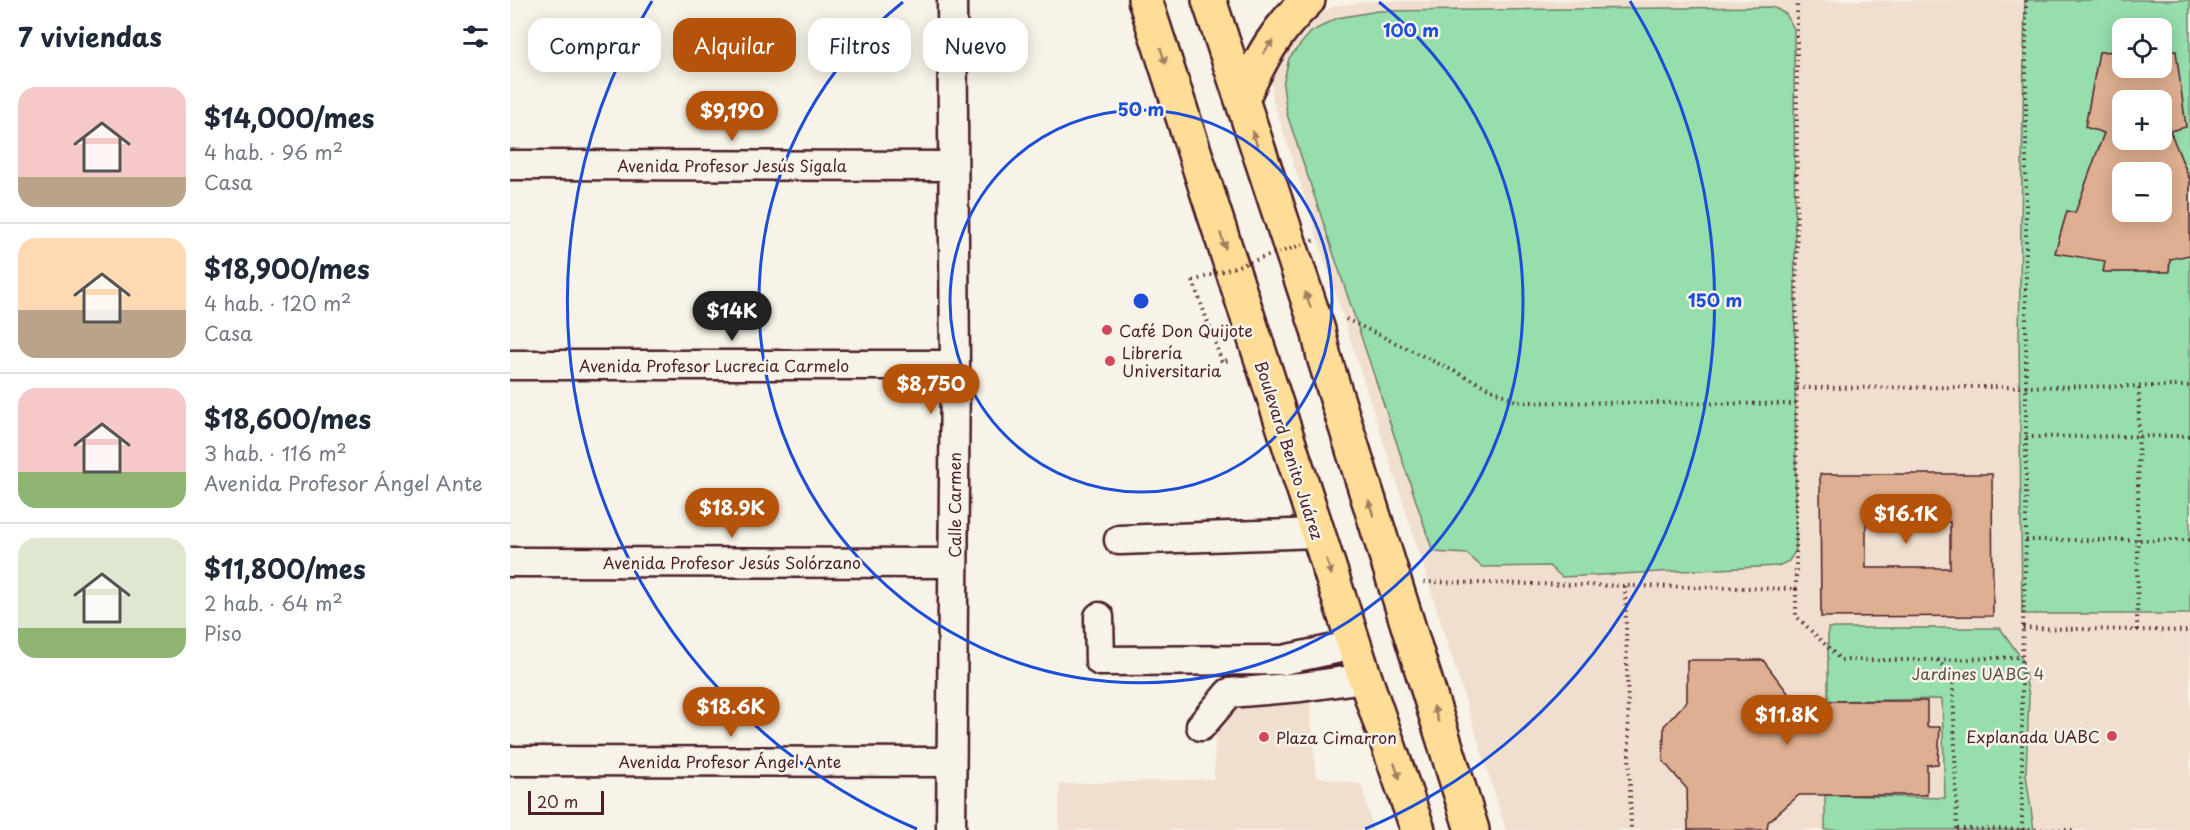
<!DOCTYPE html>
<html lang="es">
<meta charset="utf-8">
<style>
:root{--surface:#fff;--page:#f6f6f7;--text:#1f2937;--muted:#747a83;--line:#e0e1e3;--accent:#b45309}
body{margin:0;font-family:"Playpen Sans",sans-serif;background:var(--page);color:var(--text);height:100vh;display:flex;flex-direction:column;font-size:22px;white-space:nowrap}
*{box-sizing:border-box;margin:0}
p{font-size:20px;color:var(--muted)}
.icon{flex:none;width:33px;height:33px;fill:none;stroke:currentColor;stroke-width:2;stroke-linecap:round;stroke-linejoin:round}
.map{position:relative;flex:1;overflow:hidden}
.details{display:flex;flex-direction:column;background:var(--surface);width:510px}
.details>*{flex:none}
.guide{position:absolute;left:18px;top:18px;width:570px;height:54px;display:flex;gap:12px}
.buttons{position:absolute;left:1602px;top:18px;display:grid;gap:12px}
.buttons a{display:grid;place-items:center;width:60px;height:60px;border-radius:12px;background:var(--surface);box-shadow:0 3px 15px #0003;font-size:30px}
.scale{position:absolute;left:18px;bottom:15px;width:76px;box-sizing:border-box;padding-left:6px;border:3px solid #4a1f2b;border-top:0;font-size:16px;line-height:21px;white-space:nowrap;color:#4a1f2b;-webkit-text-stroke:4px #f7f3e8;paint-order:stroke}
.price{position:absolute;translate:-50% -51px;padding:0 14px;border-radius:21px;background:var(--accent);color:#fff;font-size:20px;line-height:39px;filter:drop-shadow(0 2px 3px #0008)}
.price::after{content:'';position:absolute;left:50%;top:36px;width:18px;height:14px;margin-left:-9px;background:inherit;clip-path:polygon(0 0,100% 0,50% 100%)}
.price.current{background:#222;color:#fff}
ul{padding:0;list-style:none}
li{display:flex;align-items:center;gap:18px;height:150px;padding:0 18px}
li+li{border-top:2px solid var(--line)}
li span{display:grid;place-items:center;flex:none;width:168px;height:120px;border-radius:18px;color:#555}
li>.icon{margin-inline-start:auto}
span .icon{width:72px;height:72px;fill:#fffc;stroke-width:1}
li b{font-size:26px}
h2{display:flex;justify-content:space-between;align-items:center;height:72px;padding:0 18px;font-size:26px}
.tag{padding:0 21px;border-radius:18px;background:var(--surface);box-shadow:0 3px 15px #0003;font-size:21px;line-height:54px}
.tag.current{background:var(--accent);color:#fff}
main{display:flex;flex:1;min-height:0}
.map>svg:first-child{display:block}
.built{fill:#f0dfce;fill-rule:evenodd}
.green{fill:#96deac;stroke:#707e6c;stroke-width:1.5;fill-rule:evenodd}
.building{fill:#deaf90;stroke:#4a1f2b;stroke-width:1.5;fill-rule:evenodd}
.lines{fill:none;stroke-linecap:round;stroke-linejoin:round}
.minor-casing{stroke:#4a1f2b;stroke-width:33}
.major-casing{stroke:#4a1f2b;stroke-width:38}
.path{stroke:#4a1f2b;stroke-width:4;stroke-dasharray:1.5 4.5;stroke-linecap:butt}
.minor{stroke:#f7f3e8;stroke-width:28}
.major{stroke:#fedd96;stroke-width:33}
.path-bridge{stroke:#4a1f2b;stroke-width:4;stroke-dasharray:1.5 4.5;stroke-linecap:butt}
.oneway{fill:#a47e60}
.ring{fill:none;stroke:#1d4ed8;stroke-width:3}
.poi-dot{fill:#d1495b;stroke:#f7f3e8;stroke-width:2}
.labels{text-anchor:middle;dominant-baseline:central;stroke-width:5;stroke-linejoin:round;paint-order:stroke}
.street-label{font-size:16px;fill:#4a1f2b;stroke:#f7f3e8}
.poi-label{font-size:16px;fill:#4a1f2b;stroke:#f7f3e8;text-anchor:start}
.park-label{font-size:16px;fill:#5d4f4b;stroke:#f7f3e8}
.centre{fill:#1d4ed8;stroke:#f7f3e8;stroke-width:3}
.ring-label{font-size:18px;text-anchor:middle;font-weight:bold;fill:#1d4ed8;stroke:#f7f3e8;stroke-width:5;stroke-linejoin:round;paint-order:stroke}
</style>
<main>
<section class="details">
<h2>7 viviendas<svg class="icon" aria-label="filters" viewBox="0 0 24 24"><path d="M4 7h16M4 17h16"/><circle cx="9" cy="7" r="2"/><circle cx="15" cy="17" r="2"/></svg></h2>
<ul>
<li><span style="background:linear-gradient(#f6c9c9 75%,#b9a48a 0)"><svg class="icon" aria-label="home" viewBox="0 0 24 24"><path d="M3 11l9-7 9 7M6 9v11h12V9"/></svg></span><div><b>$14,000/mes</b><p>4 hab. · 96 m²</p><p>Casa</p></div></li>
<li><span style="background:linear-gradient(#ffd9b3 60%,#b9a48a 0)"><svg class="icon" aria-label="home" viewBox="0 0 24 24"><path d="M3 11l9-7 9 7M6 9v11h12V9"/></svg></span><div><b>$18,900/mes</b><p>4 hab. · 120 m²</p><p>Casa</p></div></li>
<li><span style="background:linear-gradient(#f6c9c9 70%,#8fb573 0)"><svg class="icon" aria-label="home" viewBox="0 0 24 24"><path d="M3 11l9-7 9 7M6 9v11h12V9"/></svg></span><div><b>$18,600/mes</b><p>3 hab. · 116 m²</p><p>Avenida Profesor Ángel Ante</p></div></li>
<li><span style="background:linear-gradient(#dfe7d0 75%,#8fb573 0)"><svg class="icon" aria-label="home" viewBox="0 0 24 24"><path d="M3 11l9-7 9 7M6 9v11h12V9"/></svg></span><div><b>$11,800/mes</b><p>2 hab. · 64 m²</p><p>Piso</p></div></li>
</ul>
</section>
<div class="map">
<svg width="1680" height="830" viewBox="0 0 1680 830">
<rect width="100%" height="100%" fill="#f7f3e8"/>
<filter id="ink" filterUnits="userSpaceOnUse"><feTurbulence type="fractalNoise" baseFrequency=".0167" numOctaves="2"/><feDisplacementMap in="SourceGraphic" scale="12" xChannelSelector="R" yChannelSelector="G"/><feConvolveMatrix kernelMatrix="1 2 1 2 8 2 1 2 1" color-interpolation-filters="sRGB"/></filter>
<g filter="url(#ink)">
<path class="built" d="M1680,0V830H996L906,543L763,100L761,76L772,46L793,23L824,6L864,1ZM1612,28H1652V68H1612ZM1612,100H1652V140H1612ZM1612,172H1652V212H1612Z
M800,697L806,776L852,785L863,830H549V784L704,779L706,698Z"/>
<path class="green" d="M1515,0H1680V614H1512L1509,336ZM1612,28H1652V68H1612ZM1612,100H1652V140H1612ZM1612,172H1652V212H1612Z
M1263,7L1276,14L1284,29L1286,550L1279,561L1268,566L1052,577L1039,566L972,567L957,554L923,552L777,114L773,85L779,58L801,32L827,18L868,11Z
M1318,628H1490L1512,659L1519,696L1516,774L1524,830H1315V795L1435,798L1432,699L1318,701Z"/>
<path class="building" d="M1612,51V68H1652V51H1666L1676,127L1660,131L1680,180V255L1660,259L1659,272H1593L1595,261L1545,253L1557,211L1565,213L1594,133L1575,127L1589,52ZM1612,100H1652V140H1612ZM1612,172H1652V212H1612Z
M1310,474H1482L1483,616L1311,617ZM1356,522H1440V568H1356Z
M1177,660H1253L1284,701H1417V727H1430L1428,764L1417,765V795H1289L1258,822L1257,830H1178L1177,789L1153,761L1154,726L1177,701Z"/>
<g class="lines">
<g class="minor-casing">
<path id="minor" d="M0,165L443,166
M0,365H445
M609,540L808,533
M0,562L443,563
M589,617L590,661L773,660L844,645
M691,726L719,693L791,687L855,678
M0,761L441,762
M441,830L445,365L442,0"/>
</g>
<g class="major-casing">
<path id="major" d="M635,0L855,678L908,830
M699,0L808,330L814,357L962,830
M732,99C751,58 765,31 798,0"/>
</g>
<path class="path" d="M683,281L712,362L721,359
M836,319L1008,402L1286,404
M1287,388L1680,386
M1516,437L1680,436
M1516,540H1680
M914,582L1286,589L1287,0
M1115,586L1121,830
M1286,589V616L1331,660H1427L1443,675L1447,830
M1513,628L1627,630L1629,386
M1627,630L1680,631
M1428,660L1512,657
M1447,829L1563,830
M1512,830V657L1516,540V0"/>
<use href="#minor" class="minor"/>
<use href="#major" class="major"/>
<path class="path-bridge" d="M683,281L806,240"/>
</g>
<defs><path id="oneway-solid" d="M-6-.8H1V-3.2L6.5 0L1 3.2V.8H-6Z" transform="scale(1.5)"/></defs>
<g class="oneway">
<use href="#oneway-solid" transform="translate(758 47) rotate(-54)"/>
<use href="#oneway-solid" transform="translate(653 56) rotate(72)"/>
<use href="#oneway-solid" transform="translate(745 139) rotate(-107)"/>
<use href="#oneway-solid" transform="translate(713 241) rotate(72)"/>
<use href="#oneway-solid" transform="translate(798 300) rotate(-109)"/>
<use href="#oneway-solid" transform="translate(861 508) rotate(-107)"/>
<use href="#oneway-solid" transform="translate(819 567) rotate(72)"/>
<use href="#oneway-solid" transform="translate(926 714) rotate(-107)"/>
<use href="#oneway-solid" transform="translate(887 771) rotate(71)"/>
</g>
</g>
<g class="ring">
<circle cx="631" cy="301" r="191"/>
<path d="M869 2A382 382 0 1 1 393 2"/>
<path d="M407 829A574 574 0 0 1 142 1M1120 1A574 574 0 0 1 855 829"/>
</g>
<g class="poi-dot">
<circle cx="597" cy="330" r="6"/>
<circle cx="600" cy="361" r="6"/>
<circle cx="1602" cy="736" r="6"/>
<circle cx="754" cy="737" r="6"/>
</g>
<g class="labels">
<g class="street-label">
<text x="222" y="165">Avenida Profesor Jesús Sigala</text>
<text x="204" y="365">Avenida Profesor Lucrecia Carmelo</text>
<text transform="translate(780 450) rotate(72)">Boulevard Benito Juárez</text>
<text transform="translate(444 505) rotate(-90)">Calle Carmen</text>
<text x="222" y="562">Avenida Profesor Jesús Solórzano</text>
<text x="220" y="761">Avenida Profesor Ángel Ante</text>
</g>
<g class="poi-label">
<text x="609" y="330">Café Don Quijote</text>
<text x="612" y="352">Librería<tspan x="612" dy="18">Universitaria</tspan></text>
<text x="1590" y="736" text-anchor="end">Explanada UABC</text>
<text x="766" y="737">Plaza Cimarron</text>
</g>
<g class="park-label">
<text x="1468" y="673">Jardines UABC 4</text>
</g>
</g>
<circle cx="631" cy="301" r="9" class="centre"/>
<g class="ring-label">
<text x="901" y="37">100 m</text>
<text x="631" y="116">50 m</text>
<text x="1205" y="307">150 m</text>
</g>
</svg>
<div class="buttons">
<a><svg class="icon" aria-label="locate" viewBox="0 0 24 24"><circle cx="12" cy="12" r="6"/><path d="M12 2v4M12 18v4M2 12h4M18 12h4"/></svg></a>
<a>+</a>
<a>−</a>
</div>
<div class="scale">20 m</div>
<b class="price" style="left:222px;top:142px">$9,190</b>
<b class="price current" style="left:222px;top:342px">$14K</b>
<b class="price" style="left:421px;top:415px">$8,750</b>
<b class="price" style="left:222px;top:539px">$18.9K</b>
<b class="price" style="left:1396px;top:545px">$16.1K</b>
<b class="price" style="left:221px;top:738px">$18.6K</b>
<b class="price" style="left:1277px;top:746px">$11.8K</b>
<div class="guide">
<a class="tag">Comprar</a>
<a class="tag current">Alquilar</a>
<a class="tag">Filtros</a>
<a class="tag">Nuevo</a>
</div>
</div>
</main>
